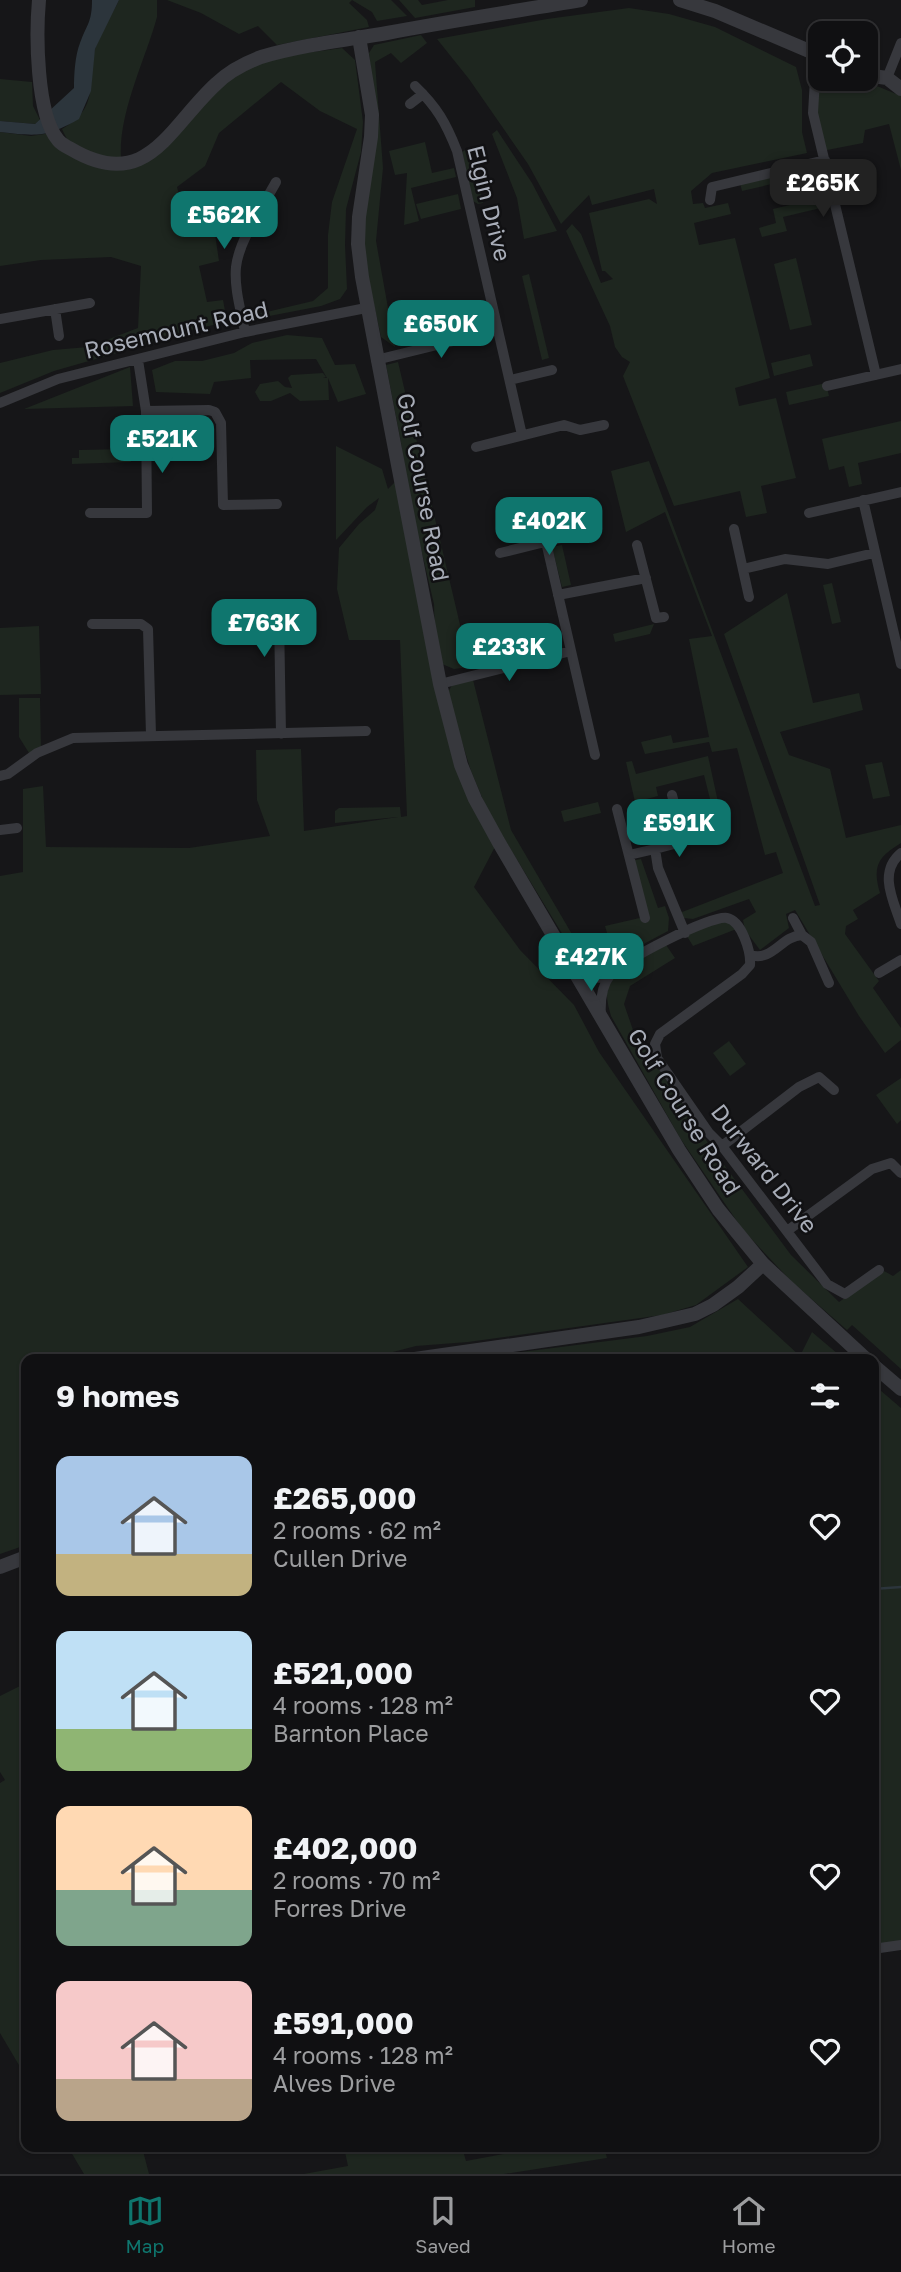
<!DOCTYPE html>
<meta charset="utf-8">
<style>
:root{--surface:#101012;--page:#1e1e20;--text:#f1f3f6;--muted:#9c9d9f;--line:#303032;--accent:#0f766e}
body{margin:0;font-family:"Golos Text",sans-serif;background:var(--page);color:var(--text);height:100vh;display:flex;flex-direction:column;font-size:26px;white-space:nowrap}
*{box-sizing:border-box;margin:0}
p{font-size:23px;color:var(--muted)}
.icon{flex:none;width:38px;height:38px;fill:none;stroke:currentColor;stroke-width:2;stroke-linecap:round;stroke-linejoin:round}
.map{position:relative;flex:1;overflow:hidden}
.details{position:absolute;left:21px;top:1354px;width:858px;height:798px;display:flex;flex-direction:column;background:var(--surface);border-radius:14px;box-shadow:0 2px 5px #0004,0 0 0 2px var(--line)}
.details>*{flex:none}
.controls{position:absolute;left:808px;top:21px;display:grid;gap:14px}
.controls a{display:grid;place-items:center;width:70px;height:70px;border-radius:14px;background:var(--surface);box-shadow:0 2px 5px #0004,0 0 0 2px var(--line);font-size:35px}
.price{position:absolute;translate:-50% -60px;padding:0 16px;border-radius:14px;background:var(--accent);color:#fff;font-size:23px;line-height:46px;filter:drop-shadow(0 2px 4px #0008)}
.price::after{content:'';position:absolute;left:50%;top:42px;width:21px;height:16px;margin-left:-10px;background:inherit;clip-path:polygon(0 0,100% 0,50% 100%)}
.price.on{background:#222;color:#fff}
ul{padding:0;list-style:none}
li{display:flex;align-items:center;gap:21px;height:175px;padding:0 35px}
li span{display:grid;place-items:center;flex:none;width:196px;height:140px;border-radius:14px;color:#555}
li>.icon{margin-inline-start:auto}
span .icon{width:84px;height:84px;fill:#fffc;stroke-width:1}
li b{font-size:30px}
h2{display:flex;justify-content:space-between;align-items:center;height:84px;padding:0 35px;font-size:30px}
.dock{display:flex;justify-content:space-around;align-items:center;height:98px;border-top:2px solid var(--line);background:var(--surface);font-size:19px;color:var(--muted)}
.dock a{display:grid;justify-items:center;gap:4px}
.dock .on{color:var(--accent)}
.map>svg:first-child{display:block}
.green{fill:#1e261f}
.water{fill:#2c353c}
.lines{fill:none;stroke-linecap:round;stroke-linejoin:round}
.stream{stroke:#2c353c;stroke-width:2.5}
.minor{stroke:#37383d;stroke-width:10}
.tertiary{stroke:#37383d;stroke-width:14}
.labels{text-anchor:middle;dominant-baseline:central;stroke-width:5;stroke-linejoin:round;paint-order:stroke}
.street-label{font-size:23px;fill:#a8adb8;stroke:#111113}
</style>
<div class="map">
<svg width="901" height="2174" viewBox="0 0 901 2174">
<rect width="100%" height="100%" fill="#161618"/>
<path class="green" d="M119,0H157V17C145,61 118,113 121,159C93,156 74,158 62,129C100,108 87,84 95,49C99,32 112,16 119,0Z
M167,0H391L407,16L377,21L372,12L352,0L349,3L367,20L369,27L277,45L258,26L239,34L201,13Z
M399,0H418L422,5L448,0H475V7L415,18Z
M629,8L669,14L715,27L796,67L802,90V132L807,153L712,173L691,191L693,204L703,203L705,208L728,203L731,214L694,223L699,245L735,238L770,378L735,388L739,406L776,398L796,478L761,486L767,513L746,517L740,491L674,506L623,376L630,362L622,357L615,347L610,326L566,231L572,224L581,234L601,283L613,279L605,271H602L589,213L649,199L657,204L654,189L592,205L589,195L561,224L528,164L469,79L437,39L547,19Z
M421,35L427,43L401,63L391,53L375,62L383,168L376,241L395,347L381,337L362,250L376,121L369,53L374,45Z
M342,48L355,60L363,122L361,152L346,209L345,245L347,289L340,299L321,306L254,319L250,316L313,301L328,288V235L332,202L357,129L320,111L281,82L219,133L205,166L177,187L186,222L215,234L219,261L199,266L207,302L223,300L227,322L159,337V341L54,371L0,393V363L53,350L88,347L138,328L141,266L111,257L41,260L0,266V132L31,136L51,133L90,161L141,158C171,130 210,84 247,67C275,53 312,53 342,48Z
M0,79L32,82L33,106L40,120L35,124L0,121Z
M815,79H860L901,96V170L889,124L865,130L863,143L822,151L813,113Z
M497,130L532,183L557,231L524,239L517,198L492,134Z
M425,142L432,173L454,168L456,177L411,188L419,221L404,225L407,173L395,175L389,151Z
M470,147L483,203L478,204L473,201L462,152Z
M813,166L815,174L742,191L740,183Z
M458,194L461,209L421,219L416,204Z
M823,197L825,207L783,217L787,231L762,237L759,228L776,223L773,209Z
M796,258L812,325L790,330L774,264Z
M529,274L549,358L542,360L522,276Z
M287,335L322,338L335,365L355,364L366,394L338,402L328,378L329,400L300,401L290,393L271,401H260L255,392L260,384L278,381L285,387L292,388L288,378L291,375L323,373L326,377L323,378H327L316,359L250,360L251,378L214,382L210,394L156,392L152,370L175,361H202L234,353L252,343Z
M810,354L813,366L774,376L771,363Z
M398,362L470,667L454,669L442,664L435,640L434,604L401,464L402,448L386,365Z
M130,367L133,406L24,409Z
M826,383L829,396L789,405L786,392Z
M901,421V453L858,463L862,484L849,487L844,466L829,470L822,439Z
M336,446L382,469L388,489L399,478L452,734L498,841L474,887L520,950L574,1005L599,1052L748,1267L696,1305L662,1315L468,1342L416,1346L362,1360H26V1545L0,1554V876L23,872V789L43,786L46,847L189,848L270,836L257,800L256,750L301,749L304,831L398,817L335,823V811L339,808L400,807L401,817L407,816L400,640H349L337,589L339,548L359,524L375,510L379,498L367,507L336,540Z
M130,449L131,462L72,464V458H79V450Z
M649,461L815,906L820,905L724,634L787,593L813,703L859,693L863,710L780,732L789,755L830,769L846,838L901,825V843C878,857 872,866 880,893L853,910L858,919L846,926L845,934L879,981L873,988L901,1028V1040L885,1053L859,1016L795,910L786,914L789,928L760,950L745,930L743,920L756,912L749,899L693,919L684,918L677,914L783,873L776,852L765,855L737,748L712,752L709,742L645,754L641,742L671,735L673,743L709,737L689,639L712,636L665,512L626,532L611,471Z
M562,545L571,585L562,587L552,547Z
M832,583L841,622L832,624L823,585Z
M654,624L650,634L615,642L613,634Z
M39,626L41,694L0,695V628Z
M473,680L511,830L583,953L610,943L605,926L644,917L630,861L641,859L658,908L665,906L669,918L668,931L593,971L577,958L489,814L471,771L447,694L452,685Z
M19,698H40L41,749L29,753L19,737Z
M708,756L725,834L719,835L704,775L656,787L658,796L635,802L626,762L632,761L636,774Z
M882,762L890,796L873,799L865,765Z
M598,802L601,813L564,822L561,811Z
M723,918L739,928L693,946L685,933Z
M664,942L675,958L630,986L624,1004L633,1030L710,1146L791,1255L839,1302L884,1271L893,1276L901,1270V1369L852,1325L847,1330L792,1282L743,1230L680,1138L611,1016C608,1005 603,989 612,978C619,968 652,950 664,942Z
M729,1041L746,1064L730,1076L713,1053Z
M901,1078V1120L897,1124L876,1095Z
M738,1299L800,1356L812,1332L845,1360H460L647,1336L690,1327Z
M873,1384L901,1408V1945L873,1949Z
M26,1683V2077L0,2033V1783L5,1780L0,1772V1696Z
M68,2147H142L149,2174H84Z
M344,2147H462L466,2161L541,2147H604L607,2158L504,2174H304L348,2166Z"/>
<path class="water" d="M92,0H119L95,49L91,91L79,119C45,138 37,136 0,132V121L35,124L74,88C74,74 75,56 80,43C87,24 92,22 92,0Z"/>
<g class="lines">
<path class="stream" d="M873,1589L901,1587"/>
<path class="minor" d="M821,66L815,79L813,113L876,375
M887,78L901,43
M415,86C437,107 446,123 457,151L522,435
M410,104L423,94
M710,200L712,187L825,160
M55,309L59,336
M0,319L90,303
M245,332C241,311 234,288 236,267C239,240 263,206 276,182
M376,360L498,330
M510,380L552,370
M827,386L901,369
M0,403L58,379L245,332L366,308
M146,411L209,410L215,412L221,423L223,505L277,504
M476,447L564,425L580,430L604,425
M863,500L901,664
M90,513H147L146,411L138,360
M809,513L901,492
M734,529L749,597
M546,542L595,755
M637,545L656,618L664,617
M500,553L589,531
M743,569L785,559L828,564L874,553
M558,595L646,578
M221,612C237,612 268,605 279,617L281,734
M92,624H141L148,629L151,735
M440,684L571,651
M0,776L8,774L37,753L73,738L366,731
M672,795L680,826L678,843L655,849L658,868L685,933
M617,809L645,918
M0,830L17,828
M901,853C878,872 893,900 901,924
M629,855L655,849
M793,918L802,935
M750,955C773,962 781,936 802,935L811,942L829,983
M879,973L901,960
M576,975L585,978L609,977
M601,1017C600,1003 601,987 610,975C621,961 711,915 727,918C742,921 751,952 750,965L742,974L660,1034L655,1044L657,1058L709,1133L722,1146L827,1284L845,1294L879,1270
M722,1146L799,1087L819,1077L834,1090
M787,1231L872,1169L891,1163L901,1173
M873,1949L901,1945"/>
<path class="tertiary" d="M39,0C36,33 36,114 58,140C61,144 67,147 71,149C147,194 169,127 216,84C228,72 245,63 261,57C302,45 345,40 387,33C451,21 516,11 581,0
M680,0L715,11L821,56
M359,37L372,115L371,137L359,217L358,244L362,277L440,684L461,765L475,799L498,841L679,1150L718,1209L763,1264L867,1360
M866,75L887,78L901,89
M408,1360L639,1327L695,1314L713,1305L738,1287L763,1264
M873,1365L901,1389
M0,1567L26,1557"/>
</g>
<g class="labels">
<g class="street-label">
<text transform="translate(490 203) rotate(76)">Elgin Drive</text>
<text transform="translate(176 329) rotate(-13)">Rosemount Road</text>
<text transform="translate(424 487) rotate(79)">Golf Course Road</text>
<text transform="translate(685 1111) rotate(58)">Golf Course Road</text>
<text transform="translate(765 1168) rotate(52)">Durward Drive</text>
</g>
</g>
</svg>
<div class="controls">
<a><svg class="icon" aria-label="locate" viewBox="0 0 24 24"><circle cx="12" cy="12" r="6"/><path d="M12 2v4M12 18v4M2 12h4M18 12h4"/></svg></a>
</div>
<b class="price on" style="left:823px;top:219px">£265K</b>
<b class="price" style="left:224px;top:251px">£562K</b>
<b class="price" style="left:441px;top:360px">£650K</b>
<b class="price" style="left:162px;top:475px">£521K</b>
<b class="price" style="left:549px;top:557px">£402K</b>
<b class="price" style="left:264px;top:659px">£763K</b>
<b class="price" style="left:509px;top:683px">£233K</b>
<b class="price" style="left:679px;top:859px">£591K</b>
<b class="price" style="left:591px;top:993px">£427K</b>
<section class="details">
<h2>9 homes<svg class="icon" aria-label="filters" viewBox="0 0 24 24"><path d="M4 7h16M4 17h16"/><circle cx="9" cy="7" r="2"/><circle cx="15" cy="17" r="2"/></svg></h2>
<ul>
<li><span style="background:linear-gradient(#a9c7e8 70%,#c2b280 0)"><svg class="icon" aria-label="home" viewBox="0 0 24 24"><path d="M3 11l9-7 9 7M6 9v11h12V9"/></svg></span><div><b>£265,000</b><p>2 rooms · 62 m²</p><p>Cullen Drive</p></div><svg class="icon" aria-label="heart" viewBox="0 0 24 24"><path d="M12 20l-8-8c-3-5 5-10 8-4 3-6 11-1 8 4z"/></svg></li>
<li><span style="background:linear-gradient(#bfe0f5 70%,#8fb573 0)"><svg class="icon" aria-label="home" viewBox="0 0 24 24"><path d="M3 11l9-7 9 7M6 9v11h12V9"/></svg></span><div><b>£521,000</b><p>4 rooms · 128 m²</p><p>Barnton Place</p></div><svg class="icon" aria-label="heart" viewBox="0 0 24 24"><path d="M12 20l-8-8c-3-5 5-10 8-4 3-6 11-1 8 4z"/></svg></li>
<li><span style="background:linear-gradient(#ffd9b3 60%,#7fa58c 0)"><svg class="icon" aria-label="home" viewBox="0 0 24 24"><path d="M3 11l9-7 9 7M6 9v11h12V9"/></svg></span><div><b>£402,000</b><p>2 rooms · 70 m²</p><p>Forres Drive</p></div><svg class="icon" aria-label="heart" viewBox="0 0 24 24"><path d="M12 20l-8-8c-3-5 5-10 8-4 3-6 11-1 8 4z"/></svg></li>
<li><span style="background:linear-gradient(#f6c9c9 70%,#b9a48a 0)"><svg class="icon" aria-label="home" viewBox="0 0 24 24"><path d="M3 11l9-7 9 7M6 9v11h12V9"/></svg></span><div><b>£591,000</b><p>4 rooms · 128 m²</p><p>Alves Drive</p></div><svg class="icon" aria-label="heart" viewBox="0 0 24 24"><path d="M12 20l-8-8c-3-5 5-10 8-4 3-6 11-1 8 4z"/></svg></li>
</ul>
</section>
</div>
<nav class="dock">
<a class="on"><svg class="icon" aria-label="map" viewBox="0 0 24 24"><path d="M3 6l6-2 6 2 6-2v14l-6 2-6-2-6 2zM9 4v14M15 6v14"/></svg>Map</a>
<a><svg class="icon" aria-label="saved" viewBox="0 0 24 24"><path d="M7 4h10v16l-5-4-5 4z"/></svg>Saved</a>
<a><svg class="icon" aria-label="home" viewBox="0 0 24 24"><path d="M3 11l9-7 9 7M6 9v11h12V9"/></svg>Home</a>
</nav>
